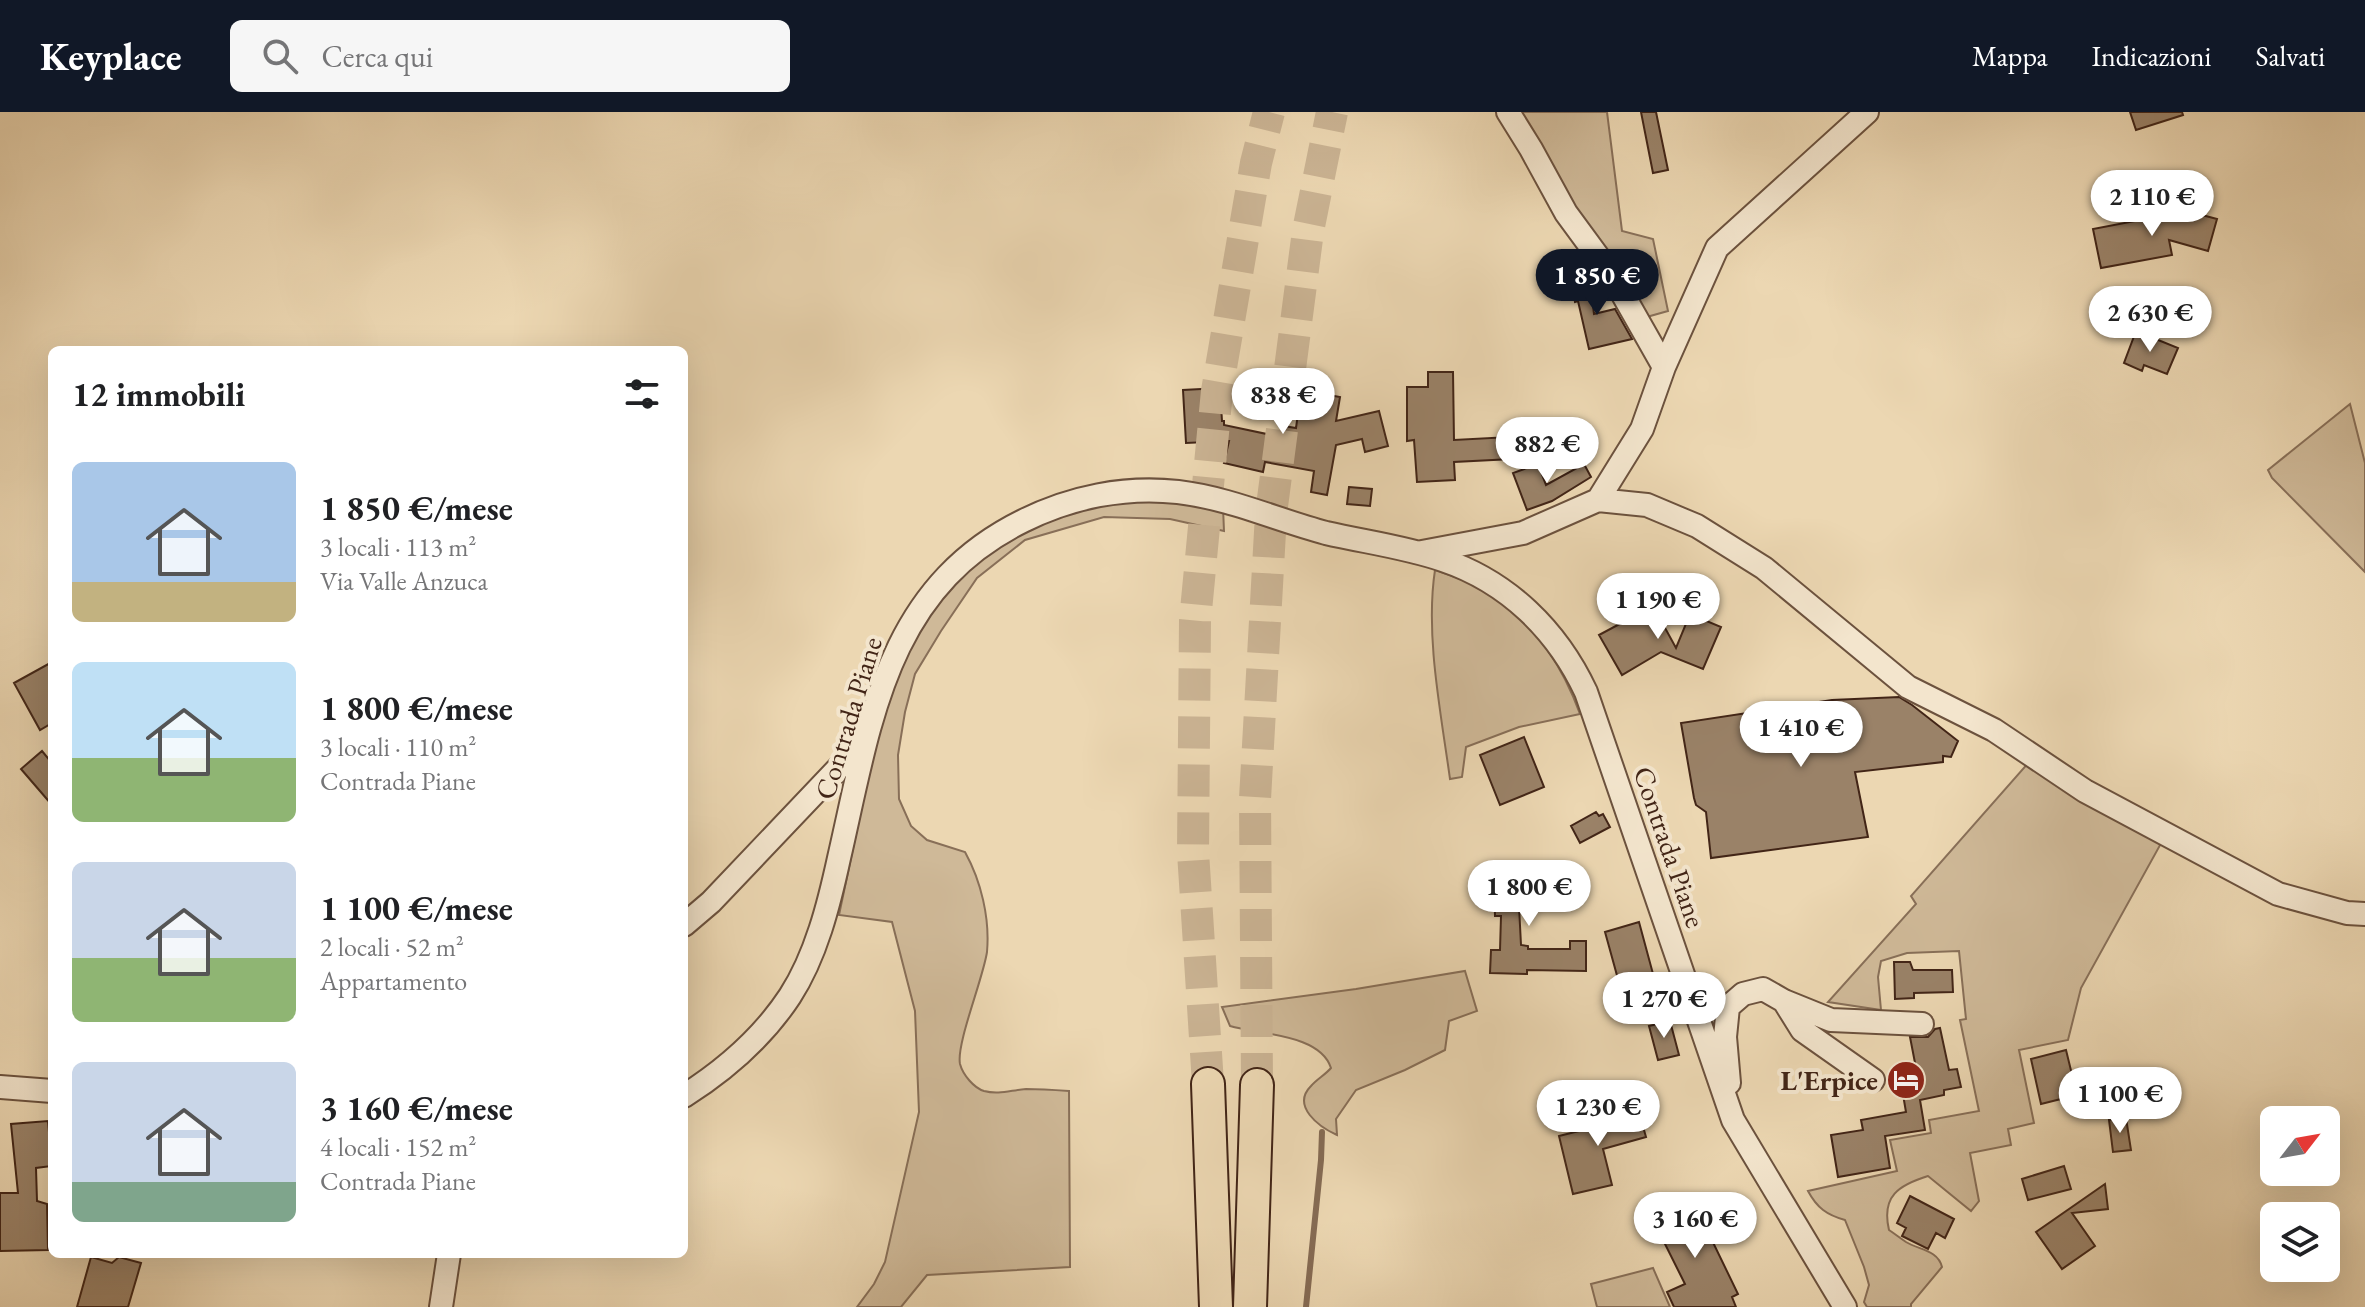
<!DOCTYPE html>
<html lang="it">
<meta charset="utf-8">
<style>
:root{--surface:#fff;--page:#f6f6f6;--text:#202124;--muted:#757577;--accent:#111827}
body{margin:0;font-family:"EB Garamond",serif;background:var(--page);color:var(--text);height:100vh;display:flex;flex-direction:column;font-size:30px;white-space:nowrap}
*{box-sizing:border-box;margin:0}
p{font-size:26px;color:var(--muted)}
.icon{flex:none;width:44px;height:44px;fill:none;stroke:currentColor;stroke-width:2;stroke-linecap:round;stroke-linejoin:round}
.map{position:relative;flex:1;overflow:hidden}
.details{position:absolute;left:48px;top:234px;width:640px;height:912px;display:flex;flex-direction:column;background:var(--surface);border-radius:12px;box-shadow:0 8px 32px #0002}
.details>*{flex:none}
.needle{width:52px;rotate:59deg}
.fabs{position:absolute;left:2260px;top:994px;display:grid;gap:16px}
.fabs a{display:grid;place-items:center;width:80px;height:80px;border-radius:12px;background:var(--surface);box-shadow:0 8px 32px #0002;font-size:40px}
.price{position:absolute;translate:-50% -68px;padding:0 18px;border-radius:28px;background:#fff;color:#222;font-size:26px;line-height:52px;filter:drop-shadow(0 2px 4px #0008)}
.price::after{content:'';position:absolute;left:50%;top:48px;width:24px;height:18px;margin-left:-12px;background:inherit;clip-path:polygon(0 0,100% 0,50% 100%)}
.price.on{background:var(--accent);color:#fff}
ul{padding:0;list-style:none}
li{display:flex;align-items:center;gap:24px;height:200px;padding:0 24px}
li span{display:grid;place-items:center;flex:none;width:224px;height:160px;border-radius:12px;color:#555}
li>.icon{margin-inline-start:auto}
span .icon{width:96px;height:96px;fill:#fffc;stroke-width:1}
li b{font-size:34px}
h2{display:flex;justify-content:space-between;align-items:center;height:96px;padding:0 24px;font-size:34px}
header{display:flex;align-items:center;gap:48px;box-sizing:border-box;height:112px;padding:0 40px;background:var(--accent);color:#fff}
header strong{font-size:38px}
nav{display:flex;gap:44px;margin-inline-start:auto;font-size:28px}
.search{width:560px;height:72px;background:var(--page);display:flex;align-items:center;gap:20px;box-sizing:border-box;padding:0 28px;border-radius:12px;color:var(--muted);font-size:30px}
.map>svg:first-child{display:block}
.green{fill:#cfb998;stroke:#886f58;stroke-width:2}
.lines{fill:none;stroke-linecap:round;stroke-linejoin:round}
.stream{stroke:#856b54;stroke-width:6}
.building{fill:#9a8268;stroke:#422517;stroke-width:2}
.highway-tunnel{stroke:#cab393;stroke-width:32;stroke-dasharray:32 16;stroke-linecap:butt}
.minor-casing{stroke:#6c523e;stroke-width:26}
.highway-casing{stroke:#422517;stroke-width:36}
.minor{stroke:#f3e5cd;stroke-width:22}
.highway{stroke:#ecd7b2;stroke-width:32}
.labels{text-anchor:middle;dominant-baseline:central;stroke-width:8;stroke-linejoin:round;paint-order:stroke}
.street-label{font-size:28px;fill:#422517;stroke:#f3e5cd}
.poi-label{font-size:28px;font-weight:bold;fill:#422517;stroke:#f3e5cd;text-anchor:end}
</style>
<header>
<strong>Keyplace</strong>
<div class="search"><svg class="icon" aria-label="search" viewBox="0 0 24 24"><circle cx="10" cy="10" r="6"/><path d="M15 15l6 6"/></svg>Cerca qui</div>
<nav><a>Mappa</a><a>Indicazioni</a><a>Salvati</a></nav>
</header>
<div class="map">
<svg width="2365" height="1195" viewBox="0 0 2365 1195">
<rect width="100%" height="100%" fill="#ecd7b2"/>
<filter id="stains"><feTurbulence type="fractalNoise" baseFrequency=".0025" numOctaves="4"/><feColorMatrix values="0 0 0 0 .2 0 0 0 0 .09 0 0 0 0 .02 0 0 0 .5 -.17"/></filter>
<radialGradient id="worn" r=".72"><stop offset=".6" stop-color="#630" stop-opacity="0"/><stop offset="1" stop-color="#630" stop-opacity=".3"/></radialGradient>
<path class="green" d="M1518,0H1607L1622,119L1653,127L1668,199L1643,206L1604,148Z
M2350,292L2365,351V460L2272,366L2268,358Z
M1144,381L1223,395L1224,419L1170,407L1104,405L1025,428L977,466L941,519L915,562L905,600L898,643L899,687L911,714L927,728L965,740C981,769 990,806 987,840C983,867 956,932 960,952C963,963 974,976 984,979C999,983 1011,978 1026,977C1040,977 1055,978 1069,979L1070,1155L927,1163L901,1195H857L874,1172L885,1150L919,1000L915,899L892,810L839,803L879,613L906,528L950,467L1031,410Z
M1435,458C1448,463 1463,467 1476,473C1484,477 1490,482 1497,487C1538,517 1563,555 1580,602L1519,615L1466,635L1462,665L1450,667C1441,601 1425,523 1435,458Z
M2030,649L2164,726L2081,876L2068,928L2019,938L2034,1011L2008,1017L2011,1033L1970,1041L1979,1089L1971,1099L1928,1064C1899,1073 1881,1084 1889,1118C1895,1122 1900,1126 1906,1130C1919,1138 1938,1138 1942,1155L1911,1192V1195H1867L1864,1190L1869,1173L1864,1155L1845,1108C1827,1103 1817,1096 1808,1079L1897,1059L1890,1028L1931,1021L1929,1008L1979,999L1960,908L1966,907L1959,839L1907,841L1881,849L1878,865L1881,898L1828,890L1916,792L1911,784Z
M1465,859L1477,899L1449,909L1445,938L1405,958L1356,978L1336,1007L1337,1023C1319,1015 1291,994 1311,974C1317,967 1325,963 1331,956C1320,922 1261,923 1230,914L1222,895L1356,877Z
M1653,1156L1670,1195H1597L1591,1172Z"/>
<g class="lines">
<path class="stream" d="M1306,1195L1321,1048L1322,1020"/>
</g>
<path class="building" d="M1641,0H1656L1668,58L1653,61Z
M2130,0H2182L2183,3L2136,18Z
M2187,99L2217,107L2208,139L2169,128L2172,143L2101,156L2093,117Z
M1589,162L1594,202L1615,197L1632,227L1589,237L1578,189L1575,190L1571,164Z
M2136,219L2178,236L2167,262L2144,253L2142,259L2124,251Z
M1428,260H1453L1454,328L1510,325L1512,347L1454,350L1455,368L1417,370L1414,328L1407,329V275H1428Z
M1220,276L1222,309H1224V313L1281,325L1283,314L1296,316L1299,294L1305,295L1306,290L1321,293L1323,282L1340,285L1336,309L1379,299L1388,334L1365,340L1362,327L1336,333L1327,383L1311,380L1314,359L1265,350L1263,360L1224,351L1229,329L1186,331L1183,278Z
M1538,352L1546,373L1584,352L1591,365L1552,389L1527,398L1513,361Z
M1349,375L1372,377L1370,394L1347,392Z
M1653,494L1676,536L1690,502L1721,515L1703,557L1661,540L1622,563L1599,523Z
M52,550V611L40,618L14,571Z
M1899,585L1912,593L1958,629L1951,645L1943,644V650L1855,660L1868,725L1711,746L1706,700L1696,693L1694,686L1681,611L1832,588Z
M1524,625L1544,675L1500,693L1480,643Z
M42,639L52,651V693L21,657Z
M1596,700L1599,704L1603,702L1610,715L1580,731L1571,714Z
M1555,761L1556,793L1519,794L1521,833L1528,834V837H1570V829H1586V859L1527,858V862L1490,861L1491,838H1500L1501,804H1495L1494,766L1508,765V763Z
M1639,810L1656,873L1636,879L1632,864L1618,867L1605,820Z
M1894,850H1910L1913,858H1952L1953,880L1914,881V886L1895,887Z
M1670,909L1679,943L1658,948L1649,914Z
M1940,916L1949,958L1957,957L1961,975L1944,978V983L1920,988L1925,1018L1885,1024L1890,1056L1838,1065L1831,1023L1863,1018L1861,1008L1906,1000L1899,959L1916,956L1910,925H1928L1935,917Z
M2066,938L2077,983L2041,992L2031,947Z
M1631,994L1634,1006L1640,1004L1646,1025L1603,1037L1612,1073L1573,1082L1559,1024L1599,1014L1596,1004Z
M2126,1006L2131,1038L2113,1040L2109,1008Z
M48,1009L52,1054L36,1056L37,1089L47,1092L48,1138L0,1139V1081H18L11,1012Z
M2064,1054L2071,1077L2028,1088L2022,1067Z
M2105,1072L2108,1097L2072,1101L2095,1134L2062,1157L2036,1120Z
M1910,1084L1954,1107L1945,1126L1936,1121L1928,1137L1902,1124L1906,1116L1897,1111Z
M1692,1087L1738,1182L1732,1185L1736,1195H1674L1667,1180L1685,1172L1652,1106Z
M91,1145L112,1151L119,1145L141,1151L128,1195H77Z"/>
<g class="lines">
<path class="highway-tunnel" d="M1208,972L1193,740L1195,509L1217,279L1256,51L1269,0
M1257,973L1255,687L1271,402L1308,119L1332,0"/>
<g class="minor-casing">
<path id="minor" d="M1508,0L1531,37L1566,101L1613,165L1664,255
M1598,388L1647,393L1697,414L1764,456L1908,575L1994,618L2085,679L2278,782L2347,801L2365,802
M1422,440L1523,421L1598,388L1642,317L1664,255L1717,136L1867,0
M684,813L711,790L866,627
M1784,889L1802,918L1873,968
M1729,971L1725,925L1728,895L1743,882L1763,877L1784,889L1831,908L1922,912
M0,975L52,979
M684,984C725,958 763,925 790,884C816,844 829,792 839,746C870,612 885,477 1023,409C1071,385 1125,374 1178,380C1229,386 1277,408 1326,421C1365,430 1405,435 1443,448C1508,470 1557,518 1586,580L1733,1008L1845,1195
M441,1195L449,1142"/>
</g>
<g class="highway-casing">
<path id="highway" d="M1208,972L1216,1195
M1250,1195L1257,973"/>
</g>
<use href="#minor" class="minor"/>
<use href="#highway" class="highway"/>
</g>
<defs>
<g id="hotel-disc" transform="scale(2)"><circle r="9.5" fill="#8f2418" stroke="#f3e5cd"/><path d="M-6-4.5h1.5V1H6V5H4.5V3h-9V5H-6ZM-4 0a1.8 1.8 0 1 1 3.6 0ZM.5 0V-2.5h3Q6-2.5 6 0Z" fill="#fff"/></g>
</defs>
<g fill-rule="evenodd">
<use href="#hotel-disc" x="1906" y="968"/>
</g>
<g class="labels">
<g class="street-label">
<text transform="translate(848 606) rotate(-73)">Contrada Piane</text>
<text transform="translate(1670 735) rotate(71)">Contrada Piane</text>
</g>
<g class="poi-label">
<text x="1878" y="968">L'Erpice</text>
</g>
</g>
<rect width="100%" height="100%" filter="url(#stains)"/>
<rect width="100%" height="100%" fill="url(#worn)"/>
</svg>
<div class="fabs">
<a><svg class="needle" viewBox="-14 -14 28 28"><path d="M0-13l5 13h-10z" fill="#e53935"/><path d="M0 13l5-13h-10z" fill="#757577"/></svg></a>
<a><svg class="icon" aria-label="layers" viewBox="0 0 24 24"><path d="M12 4l9 5-9 5-9-5zM3 14l9 5 9-5"/></svg></a>
</div>
<b class="price" style="left:2152px;top:126px">2 110 €</b>
<b class="price on" style="left:1597px;top:205px">1 850 €</b>
<b class="price" style="left:2150px;top:242px">2 630 €</b>
<b class="price" style="left:1283px;top:324px">838 €</b>
<b class="price" style="left:1547px;top:373px">882 €</b>
<b class="price" style="left:1658px;top:529px">1 190 €</b>
<b class="price" style="left:1801px;top:657px">1 410 €</b>
<b class="price" style="left:1529px;top:816px">1 800 €</b>
<b class="price" style="left:1664px;top:928px">1 270 €</b>
<b class="price" style="left:2120px;top:1023px">1 100 €</b>
<b class="price" style="left:1598px;top:1036px">1 230 €</b>
<b class="price" style="left:1695px;top:1148px">3 160 €</b>
<section class="details">
<h2>12 immobili<svg class="icon" aria-label="filters" viewBox="0 0 24 24"><path d="M4 7h16M4 17h16"/><circle cx="9" cy="7" r="2"/><circle cx="15" cy="17" r="2"/></svg></h2>
<ul>
<li><span style="background:linear-gradient(#a9c7e8 75%,#c2b280 0)"><svg class="icon" aria-label="home" viewBox="0 0 24 24"><path d="M3 11l9-7 9 7M6 9v11h12V9"/></svg></span><div><b>1 850 €/mese</b><p>3 locali · 113 m²</p><p>Via Valle Anzuca</p></div></li>
<li><span style="background:linear-gradient(#bfe0f5 60%,#8fb573 0)"><svg class="icon" aria-label="home" viewBox="0 0 24 24"><path d="M3 11l9-7 9 7M6 9v11h12V9"/></svg></span><div><b>1 800 €/mese</b><p>3 locali · 110 m²</p><p>Contrada Piane</p></div></li>
<li><span style="background:linear-gradient(#c9d6e8 60%,#8fb573 0)"><svg class="icon" aria-label="home" viewBox="0 0 24 24"><path d="M3 11l9-7 9 7M6 9v11h12V9"/></svg></span><div><b>1 100 €/mese</b><p>2 locali · 52 m²</p><p>Appartamento</p></div></li>
<li><span style="background:linear-gradient(#c9d6e8 75%,#7fa58c 0)"><svg class="icon" aria-label="home" viewBox="0 0 24 24"><path d="M3 11l9-7 9 7M6 9v11h12V9"/></svg></span><div><b>3 160 €/mese</b><p>4 locali · 152 m²</p><p>Contrada Piane</p></div></li>
</ul>
</section>
</div>
